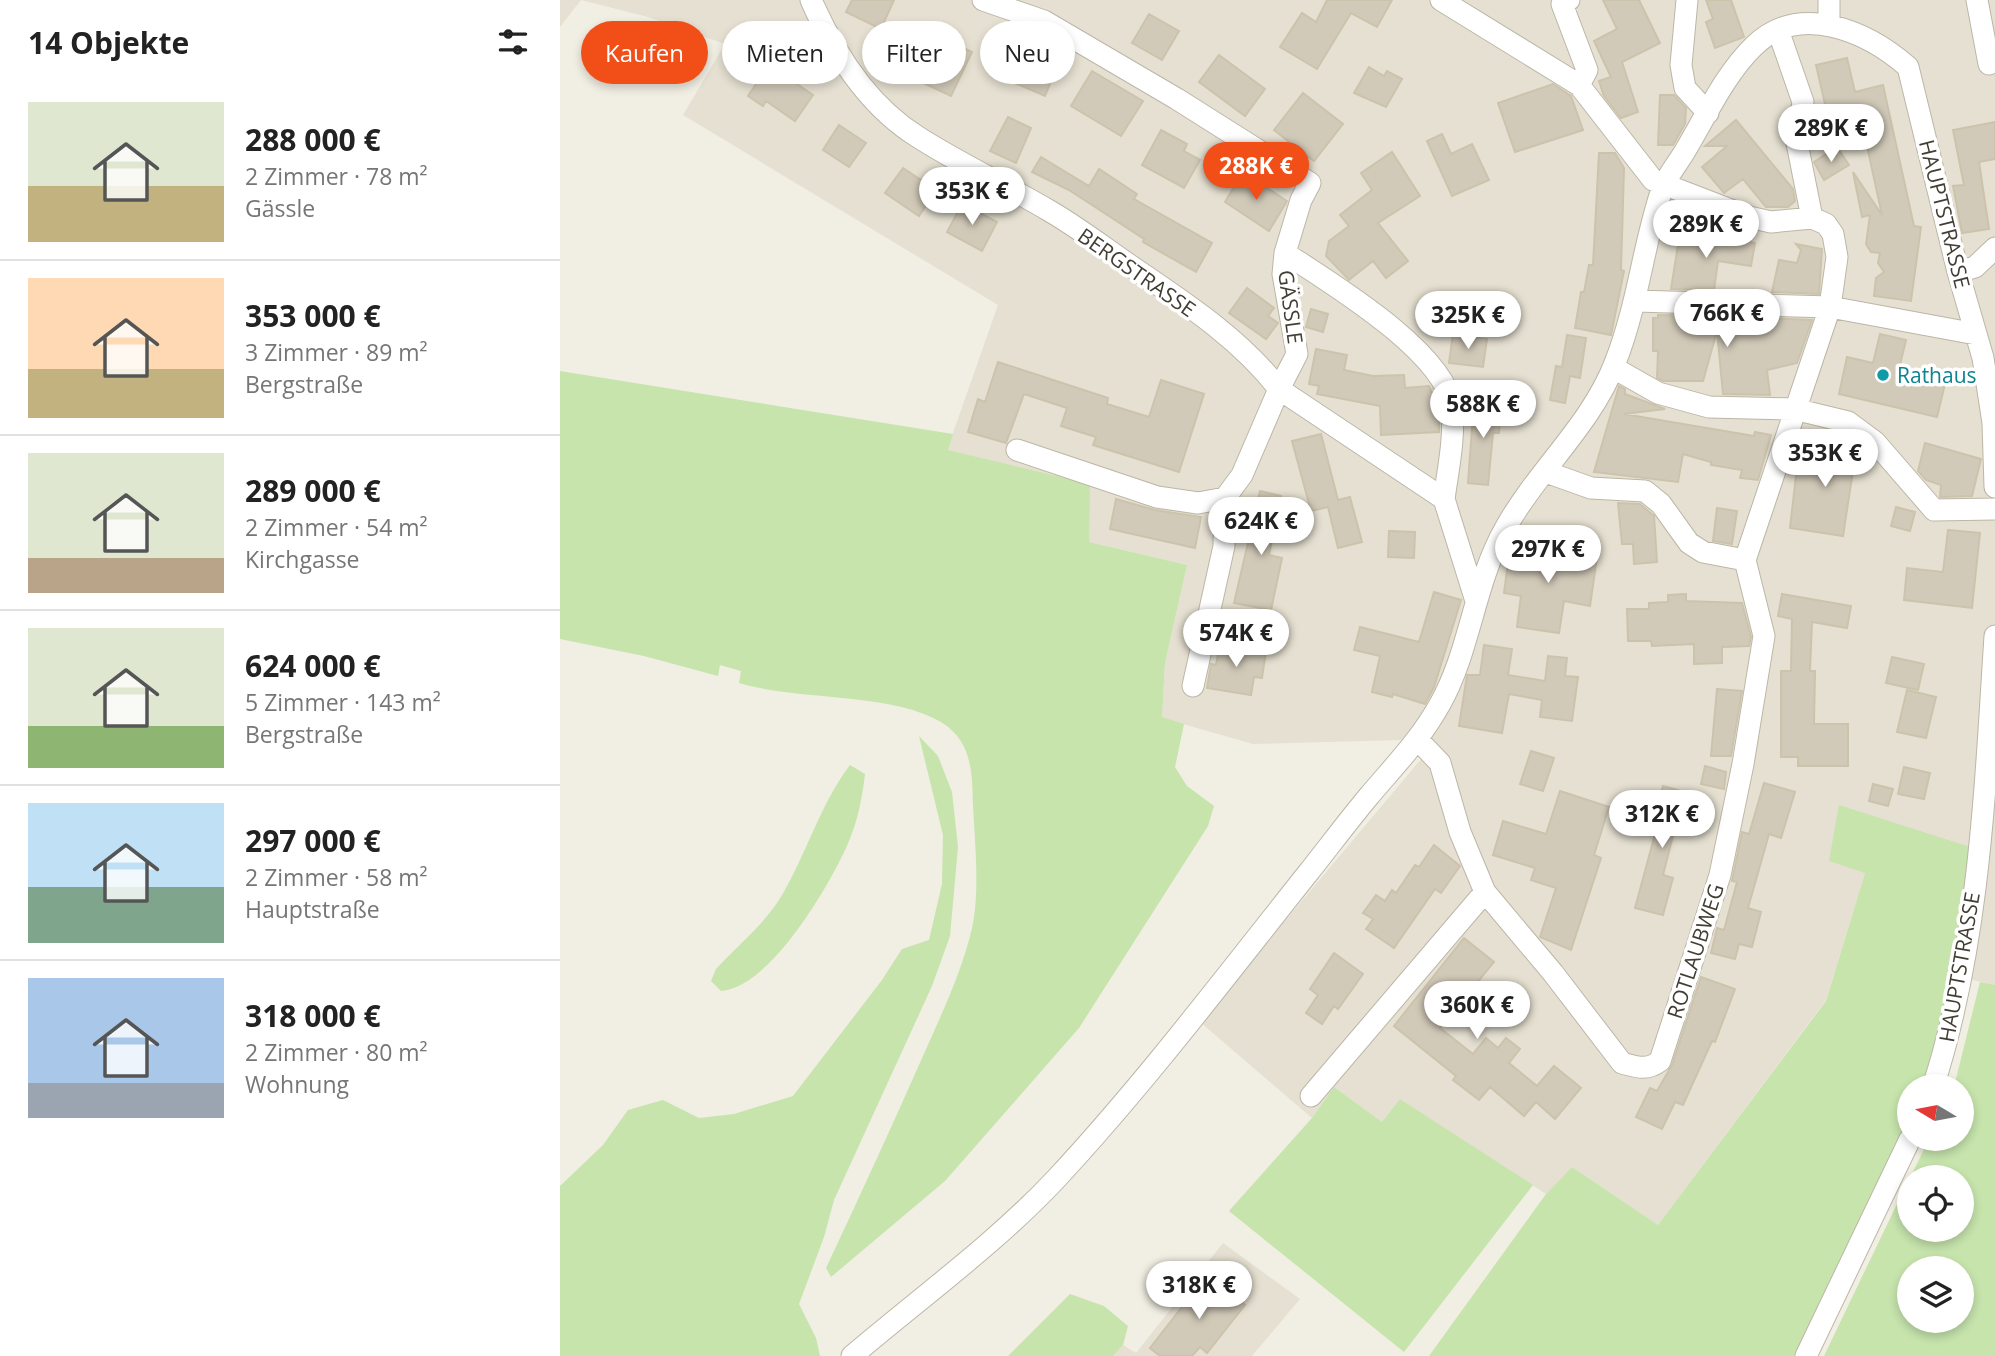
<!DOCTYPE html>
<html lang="de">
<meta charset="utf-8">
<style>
:root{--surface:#fff;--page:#f6f6f6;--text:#222;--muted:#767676;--line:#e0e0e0;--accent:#f24e18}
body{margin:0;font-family:"Open Sans",sans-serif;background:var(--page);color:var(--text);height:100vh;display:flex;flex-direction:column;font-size:26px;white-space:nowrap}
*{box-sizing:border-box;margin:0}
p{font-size:23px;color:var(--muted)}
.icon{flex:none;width:38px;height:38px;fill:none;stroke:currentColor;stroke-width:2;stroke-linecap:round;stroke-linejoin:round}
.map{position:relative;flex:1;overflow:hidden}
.panel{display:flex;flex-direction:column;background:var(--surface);width:560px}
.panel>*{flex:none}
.hud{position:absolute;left:21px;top:21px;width:665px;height:63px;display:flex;gap:14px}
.needle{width:46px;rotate:280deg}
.fabs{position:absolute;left:1337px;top:1074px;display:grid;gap:14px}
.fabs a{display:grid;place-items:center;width:77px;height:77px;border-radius:50%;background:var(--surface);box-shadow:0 4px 10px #0003;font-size:35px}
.price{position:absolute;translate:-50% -60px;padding:0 16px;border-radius:24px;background:#fff;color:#222;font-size:23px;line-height:46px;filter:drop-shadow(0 2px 4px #0008)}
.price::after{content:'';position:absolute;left:50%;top:42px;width:21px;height:16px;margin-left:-10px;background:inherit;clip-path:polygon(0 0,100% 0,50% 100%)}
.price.active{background:var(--accent);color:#fff}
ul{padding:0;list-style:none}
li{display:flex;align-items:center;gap:21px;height:175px;padding:0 28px}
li+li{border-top:2px solid var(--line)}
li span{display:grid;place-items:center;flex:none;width:196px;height:140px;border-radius:0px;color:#555}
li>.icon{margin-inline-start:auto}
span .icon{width:84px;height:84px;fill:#fffc;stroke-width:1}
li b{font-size:30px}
h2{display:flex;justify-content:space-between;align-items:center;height:84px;padding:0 28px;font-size:30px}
.tag{padding:0 24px;border-radius:32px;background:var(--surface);box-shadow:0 4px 10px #0003;font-size:24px;line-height:63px}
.tag.active{background:var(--accent);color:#fff}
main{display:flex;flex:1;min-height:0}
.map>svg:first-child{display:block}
.residential{fill:#e5e0d1}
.green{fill:#c6e4ac;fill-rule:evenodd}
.building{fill:#d2cab9;stroke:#ccc3ac;stroke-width:2}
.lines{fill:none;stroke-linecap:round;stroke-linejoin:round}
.minor-casing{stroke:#bcb6a6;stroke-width:23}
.minor{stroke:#fff;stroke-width:21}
.culture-dot{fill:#0f9aa8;stroke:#fff;stroke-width:2.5}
.labels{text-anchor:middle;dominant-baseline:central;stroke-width:7;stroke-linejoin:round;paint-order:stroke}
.street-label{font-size:21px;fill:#423e33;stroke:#fff}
.culture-label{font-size:21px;fill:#0d838f;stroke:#fff;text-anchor:start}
</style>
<main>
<section class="panel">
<h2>14 Objekte<svg class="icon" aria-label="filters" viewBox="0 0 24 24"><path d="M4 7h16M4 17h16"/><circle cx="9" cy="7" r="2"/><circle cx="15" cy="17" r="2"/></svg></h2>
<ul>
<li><span style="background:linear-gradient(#dfe7d0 60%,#c2b280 0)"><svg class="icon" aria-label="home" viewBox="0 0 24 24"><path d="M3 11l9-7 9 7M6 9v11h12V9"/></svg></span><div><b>288 000 €</b><p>2 Zimmer · 78 m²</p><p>Gässle</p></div></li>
<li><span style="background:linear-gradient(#ffd9b3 65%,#c2b280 0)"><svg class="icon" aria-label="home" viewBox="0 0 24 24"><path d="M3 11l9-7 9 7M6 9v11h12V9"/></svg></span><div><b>353 000 €</b><p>3 Zimmer · 89 m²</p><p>Bergstraße</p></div></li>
<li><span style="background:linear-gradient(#dfe7d0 75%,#b9a48a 0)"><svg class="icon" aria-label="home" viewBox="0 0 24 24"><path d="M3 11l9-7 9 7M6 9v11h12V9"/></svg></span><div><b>289 000 €</b><p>2 Zimmer · 54 m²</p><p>Kirchgasse</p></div></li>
<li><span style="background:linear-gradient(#dfe7d0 70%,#8fb573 0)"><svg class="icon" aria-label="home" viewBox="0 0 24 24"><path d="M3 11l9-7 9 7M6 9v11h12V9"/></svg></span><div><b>624 000 €</b><p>5 Zimmer · 143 m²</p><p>Bergstraße</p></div></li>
<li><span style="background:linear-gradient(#bfe0f5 60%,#7fa58c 0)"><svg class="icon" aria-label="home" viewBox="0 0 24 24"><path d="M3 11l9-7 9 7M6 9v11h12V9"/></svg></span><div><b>297 000 €</b><p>2 Zimmer · 58 m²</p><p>Hauptstraße</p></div></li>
<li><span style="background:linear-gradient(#a9c7e8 75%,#9aa5b1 0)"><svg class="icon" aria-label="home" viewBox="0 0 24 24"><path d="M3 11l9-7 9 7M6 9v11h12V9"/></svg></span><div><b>318 000 €</b><p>2 Zimmer · 80 m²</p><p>Wohnung</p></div></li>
</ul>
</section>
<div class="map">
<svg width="1435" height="1356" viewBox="0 0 1435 1356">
<rect width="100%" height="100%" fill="#f1eee3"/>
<path class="residential" d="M0,0H1435V985L1391,975L1305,873L1266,1000L1098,1225L1012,1167L986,1194L840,1099L822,1122L774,1087L752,1118L640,1022L862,758L844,740L693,744L602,718L605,663L627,565L529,542V484L387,450L438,305L123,115L165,44L88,17L21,0L0,27Z
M663,1243L740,1299L692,1356H553L563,1345L576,1353Z"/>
<path class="green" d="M0,371L393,434L388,450L530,484L529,542L627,565L605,663L602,717L624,724L615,767L627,786L654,806L648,826L519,1028L385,1181L271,1277L266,1268C299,1198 331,1128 363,1056C381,1015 402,972 412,928C420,893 415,843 413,806C412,773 413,742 381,722C330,692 239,701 179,683L181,671L160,665L158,676L84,656L0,639Z
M359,736L378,756L392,792L398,847L390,936L372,986L274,1200L264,1237L239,1304L256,1338L260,1356H0V1186L43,1145L68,1110L103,1100L139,1118L174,1114L233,1096L322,980L342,949L369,940L382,884L383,835Z
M290,765L305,774C302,800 297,824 286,848C267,889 210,987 161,991L151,981L156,969C176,947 203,925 219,900C246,856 259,806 290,765Z
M1279,805L1410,847C1400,928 1390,1010 1363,1087H1349V1120L1237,1356H869L986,1194L1012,1167L1098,1225L1266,1001L1305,873L1269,861Z
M1420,982L1435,985V1356H1264L1349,1179V1230H1402V1178H1350L1369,1139H1402V1087H1394ZM1349,1269H1402V1321H1349Z
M774,1087L822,1122L840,1099L973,1185L844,1352L669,1211L752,1118Z
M510,1294L544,1306L568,1326L563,1345L553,1356H448Z"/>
<path class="building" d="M292,0H334L321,29L286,12Z
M767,0H832L817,27L791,13L757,69L720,47L742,13L756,22Z
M1043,0H1079L1100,43L1062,62L1078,112L1061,118L1044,96L1039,81L1051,77L1034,41L1057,29Z
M1146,0H1171L1184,37L1155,48L1146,22L1153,19Z
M589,14L619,31L602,60L572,43Z
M363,29L412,52L391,96L361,82L366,71L348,63Z
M456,42L487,56L483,63L496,69L485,96L441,77Z
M659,55L705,89L685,116L639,82Z
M1287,58L1295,92L1323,85L1354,226L1361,227L1351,301L1314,296L1316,278L1324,272L1318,263L1320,253L1311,252L1306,244L1310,215L1302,217L1293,172L1322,215L1302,123L1271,130L1256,65Z
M209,65L253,95L235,121L206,101L203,106L188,96Z
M809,67L824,76L827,71L842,79L826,107L794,93Z
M532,71L583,101L561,136L511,106Z
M993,84L1011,96L1023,130L955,152L938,103Z
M743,93L783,124L754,161L714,130Z
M1100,95H1114L1126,108L1125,124L1113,145H1098Z
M448,117L471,128L456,163L430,151Z
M1176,120L1233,189L1235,201L1228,207H1206L1183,179L1164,193L1142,167L1167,146H1145Z
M1435,122V159L1419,162L1429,229L1402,233L1393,186L1404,185L1393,130Z
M279,125L306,143L289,167L263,150Z
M601,130L627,144L624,151L640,160L624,188L582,165Z
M882,134L891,154L912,144L929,180L892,196L867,141Z
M1277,147L1289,165L1264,180L1254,162Z
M832,152L860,196L818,223L848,261L826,278L813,261L789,280L766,256L769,241L789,226L780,215L812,190L801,173Z
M1039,153H1055L1064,168L1061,270L1064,271L1051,335L1015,328L1021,292H1024L1029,265H1033Z
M481,157L529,186L539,169L577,194L574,199L652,243L636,272L583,242L584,239L509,190L472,172Z
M343,168L376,190L359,216L325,193Z
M683,172L727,201L709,231L665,202Z
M401,206H407L437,222L422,251L387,232Z
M1120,232L1195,243L1191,266L1158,261L1154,290L1111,289Z
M1236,244L1262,249L1259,294L1212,292L1219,260L1237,263L1241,250Z
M687,288L714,308L708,316L718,323L706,339L669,313Z
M751,309L768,314L763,332L746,327Z
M1098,315L1150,316L1149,321L1179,317L1252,320L1237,363L1207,370L1210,395L1163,394L1157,331L1143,381H1103L1097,378L1098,351H1093V318H1098Z
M893,334L927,339L923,367L889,363Z
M1320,334L1346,340L1339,369L1386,380L1377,417L1279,394L1287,357L1313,363Z
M1007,335L1026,338L1020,378L1010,376L1005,403L990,400L996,366L1002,367Z
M756,349L787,355L784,370L813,376L844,375L845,388L869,386L879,410V432L821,435L820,406L757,394L759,386L749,384Z
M438,362L548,398L547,404L589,417L601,380L644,394L619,472L533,445L536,437L501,426L507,408L464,394L446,443L408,432L418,399L425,402Z
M1059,386L1065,389V394L1105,409L1064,414L1194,436L1195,432L1211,435L1198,480L1180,478L1182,470L1151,465V462L1123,454L1118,482L1034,472Z
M914,401L941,403L939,433H933L928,485L908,483Z
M761,434L778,500L790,497L802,542L778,548L768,507L751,511L732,441Z
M1268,434L1286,437L1297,445L1283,536L1230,528L1238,458L1263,463Z
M1365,443L1421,459L1412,496L1380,497L1381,485L1366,480L1358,471Z
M700,491L721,496L709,555L722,558L711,610L674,603Z
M556,499L595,510L641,517L635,548L550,529Z
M1058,503L1080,504L1094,516L1097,562L1074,564L1073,544H1062Z
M1336,507L1355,512L1350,531L1331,526Z
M1157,508L1177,511L1172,544L1153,541Z
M1388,530L1420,533L1412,608L1344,600L1347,568L1383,572Z
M829,531L855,532L854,558L828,557Z
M960,546L1037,557L1030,606L1004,601L999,633L957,627L961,596L944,593L949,555Z
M874,592L901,600L874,687L865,704L833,694L832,697L812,692L820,656L794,650L800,627L859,642Z
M1126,594V601L1182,603L1191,637L1189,646L1162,647V663L1134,664V644L1092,646L1091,641H1068L1067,609H1089V603L1108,602V595Z
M1222,594L1291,606L1287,628L1252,622L1250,671H1255L1254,724H1288V766H1238V757H1221V671H1231L1232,619L1218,616Z
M660,644L706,651L702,678L694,677L691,695L647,688L651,664L656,665Z
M924,645L952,649L948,675L985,681L988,656L1007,658L1005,676L1018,677L1012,721L980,717L982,700L949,694L942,733L899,726L907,675H920Z
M1332,657L1364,664L1358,690L1326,683Z
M1157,689L1182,691L1171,756H1151Z
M1347,690L1376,697L1366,738L1337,732Z
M971,751L994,758L983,791L960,784Z
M1145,766L1166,772L1164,789L1141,784Z
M1344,767L1370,773L1364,799L1338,794Z
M1204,783L1235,792L1221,838L1209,834L1188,908L1201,912L1192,947L1179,944L1175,959L1151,953L1157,928L1164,930L1177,882L1172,881L1182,832L1189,834Z
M1313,784L1333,789L1328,806L1309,801Z
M1103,786L1132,794L1122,830L1115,828L1103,875L1113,878L1103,915L1075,908L1098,823L1093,822Z
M1000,791L1049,807L1034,855L1041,858L1011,950L980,937L996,888L971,880L975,868L933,855L943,821L986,834Z
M874,845L900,866L881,893L875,889L834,948L806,929L813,919L803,913L816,895L825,901L832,890L836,893L855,865L859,867Z
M904,938L934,962L880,1028L913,1054L926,1038L938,1048L946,1038L960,1049L949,1063L977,1086L994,1066L1021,1088L995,1119L976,1102L964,1116L930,1087L919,1100L893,1080L896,1076L834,1026Z
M774,953L803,974L778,1009L774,1006L762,1024L746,1013L758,995L750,989Z
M1141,977L1175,989L1155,1042L1152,1041L1123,1105L1115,1102L1102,1129L1076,1117L1090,1088L1097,1091L1112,1065Z
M647,1275L685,1305L647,1353L640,1347L632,1356H600L590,1348Z"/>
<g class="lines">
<g class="minor-casing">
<path id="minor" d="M251,0C274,52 308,106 358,137C400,164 446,185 488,210C516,226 542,246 568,264C622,301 679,337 719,389L682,475L665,498L638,503L597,497L457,450
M423,0L484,21L617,99L750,183L741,200L725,253L723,274L737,354L719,389L884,499L916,601
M881,0L1019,85L1093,180L1189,217L1211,222L1252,218
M1009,0L1002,4L1027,70L1019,85
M1127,0L1121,65L1125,88L1148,113
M1269,0V24
M1417,0L1429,64
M725,253C769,282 886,352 892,407C895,437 888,470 884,499
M1398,272L1415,267L1435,248
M1077,301L1270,307L1416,334
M1054,368L1098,393L1149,407L1234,409L1288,422L1315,442L1374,510L1435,509
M986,472L1031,488L1085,491L1101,504L1129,543L1143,552L1185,560
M633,686L664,546L665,498
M859,741L880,763L900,832L925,892L993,973L1062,1063C1077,1067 1087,1071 1100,1061L1160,875L1183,764L1204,636L1185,560L1270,307L1277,257L1273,234L1266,224L1252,218L1237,143L1243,102L1218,30
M1373,1087C1420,941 1425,788 1435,636
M751,1096L925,892
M292,1356C360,1298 435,1244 496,1179C586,1082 666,976 748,873C768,848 788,821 809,796C836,764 860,740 880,704C911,649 914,582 946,527C978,470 1031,425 1055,363C1078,305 1083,245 1102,189C1107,176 1118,163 1125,151C1146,116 1165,74 1194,46C1240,1 1308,32 1348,67L1398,272L1423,358L1433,423L1435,487
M1246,1356L1350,1139"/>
</g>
<use href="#minor" class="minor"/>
</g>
<circle class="culture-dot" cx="1323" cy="375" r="7"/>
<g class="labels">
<g class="street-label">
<text transform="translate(1385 214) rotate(76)">HAUPTSTRASSE</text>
<text transform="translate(577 272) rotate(35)">BERGSTRASSE</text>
<text transform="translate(731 307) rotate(82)">GÄSSLE</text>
<text transform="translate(1135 951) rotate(-72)">ROTLAUBWEG</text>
<text transform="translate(1399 967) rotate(-80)">HAUPTSTRASSE</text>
</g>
<g class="culture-label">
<text x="1337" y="375">Rathaus</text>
</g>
</g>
</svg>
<div class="fabs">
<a><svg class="needle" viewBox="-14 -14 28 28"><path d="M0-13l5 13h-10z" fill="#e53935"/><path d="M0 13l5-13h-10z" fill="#767676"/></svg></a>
<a><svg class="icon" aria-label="locate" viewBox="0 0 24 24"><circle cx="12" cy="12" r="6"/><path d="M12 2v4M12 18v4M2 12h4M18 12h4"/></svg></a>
<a><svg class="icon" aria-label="layers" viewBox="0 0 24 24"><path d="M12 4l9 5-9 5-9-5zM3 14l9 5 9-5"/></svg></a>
</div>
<b class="price" style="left:1271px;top:164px">289K €</b>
<b class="price active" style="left:696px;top:202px">288K €</b>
<b class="price" style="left:412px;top:227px">353K €</b>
<b class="price" style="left:1146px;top:260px">289K €</b>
<b class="price" style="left:1167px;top:349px">766K €</b>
<b class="price" style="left:908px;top:351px">325K €</b>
<b class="price" style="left:923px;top:440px">588K €</b>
<b class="price" style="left:1265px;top:489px">353K €</b>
<b class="price" style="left:701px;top:557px">624K €</b>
<b class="price" style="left:988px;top:585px">297K €</b>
<b class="price" style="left:676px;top:669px">574K €</b>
<b class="price" style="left:1102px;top:850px">312K €</b>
<b class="price" style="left:917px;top:1041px">360K €</b>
<b class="price" style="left:639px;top:1321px">318K €</b>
<div class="hud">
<a class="tag active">Kaufen</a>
<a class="tag">Mieten</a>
<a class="tag">Filter</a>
<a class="tag">Neu</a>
</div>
</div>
</main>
